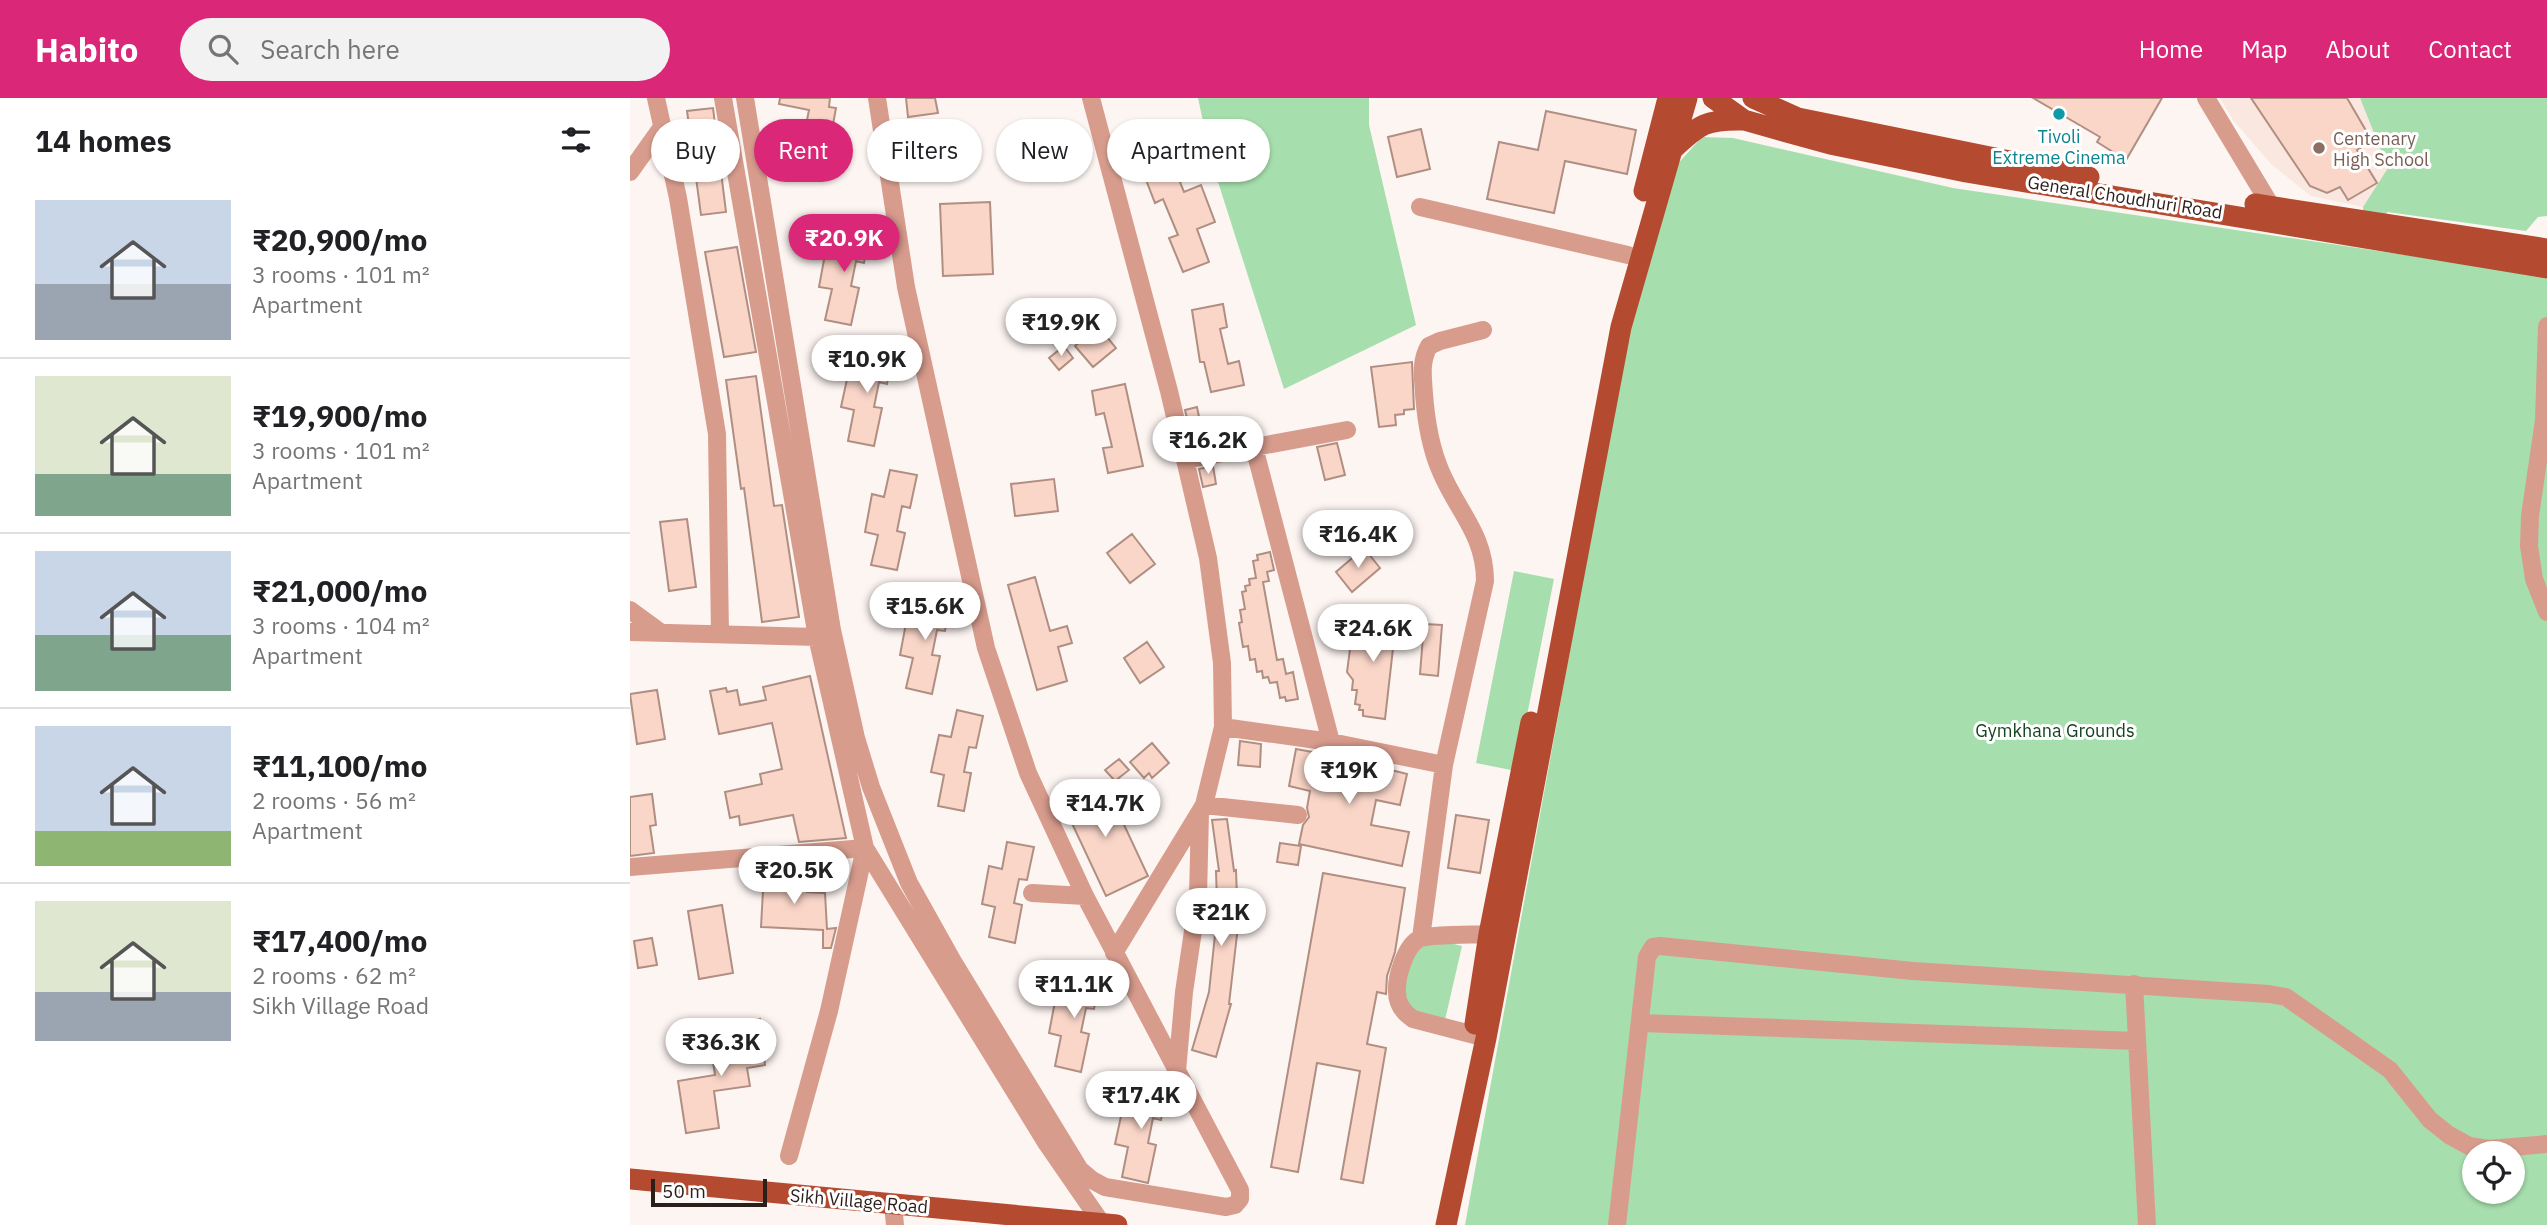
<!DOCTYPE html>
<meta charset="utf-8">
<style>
:root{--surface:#fff;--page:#f2f2f2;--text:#202124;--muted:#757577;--line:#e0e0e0;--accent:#db2777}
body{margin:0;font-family:"IBM Plex Sans",sans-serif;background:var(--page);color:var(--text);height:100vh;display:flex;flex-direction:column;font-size:26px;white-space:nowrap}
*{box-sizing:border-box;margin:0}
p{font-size:23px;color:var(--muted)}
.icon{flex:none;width:38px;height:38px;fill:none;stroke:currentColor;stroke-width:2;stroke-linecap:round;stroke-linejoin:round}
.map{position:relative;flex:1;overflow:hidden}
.drawer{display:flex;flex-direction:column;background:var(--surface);width:630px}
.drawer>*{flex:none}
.top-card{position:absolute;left:21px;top:21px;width:665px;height:63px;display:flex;gap:14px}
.controls{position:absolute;left:1832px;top:1043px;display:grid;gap:14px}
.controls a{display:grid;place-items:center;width:63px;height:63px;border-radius:50%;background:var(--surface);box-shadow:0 2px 5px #0004;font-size:35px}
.scale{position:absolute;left:21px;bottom:18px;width:116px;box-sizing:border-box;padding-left:7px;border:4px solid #2c1f1a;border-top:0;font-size:19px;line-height:24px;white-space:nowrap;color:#2c1f1a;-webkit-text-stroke:5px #fff;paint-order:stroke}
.price{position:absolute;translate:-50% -60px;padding:0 16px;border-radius:24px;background:#fff;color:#222;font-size:23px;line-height:46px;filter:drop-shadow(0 2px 4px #0008)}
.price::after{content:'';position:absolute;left:50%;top:42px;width:21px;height:16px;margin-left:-10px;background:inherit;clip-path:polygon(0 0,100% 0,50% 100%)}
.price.active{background:var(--accent);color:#fff}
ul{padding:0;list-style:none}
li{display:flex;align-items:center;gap:21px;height:175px;padding:0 35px}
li+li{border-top:2px solid var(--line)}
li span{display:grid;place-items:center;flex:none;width:196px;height:140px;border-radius:0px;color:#555}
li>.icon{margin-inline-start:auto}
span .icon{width:84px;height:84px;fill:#fffc;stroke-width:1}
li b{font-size:30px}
h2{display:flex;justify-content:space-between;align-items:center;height:84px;padding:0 35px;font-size:30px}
.chip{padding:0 24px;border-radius:32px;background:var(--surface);box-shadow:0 2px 5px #0004;font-size:24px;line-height:63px}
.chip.active{background:var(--accent);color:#fff}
header{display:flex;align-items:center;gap:42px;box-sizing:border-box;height:98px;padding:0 35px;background:var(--accent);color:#fff}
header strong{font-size:33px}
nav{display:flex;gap:38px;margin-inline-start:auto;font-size:24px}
.search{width:490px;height:63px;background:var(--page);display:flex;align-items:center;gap:18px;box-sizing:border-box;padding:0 24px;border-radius:38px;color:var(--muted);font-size:26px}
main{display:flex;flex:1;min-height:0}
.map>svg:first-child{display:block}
.built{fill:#f9e7e0}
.green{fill:#a7dead;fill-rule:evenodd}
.building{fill:#fad6c9;stroke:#b08f82;stroke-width:2}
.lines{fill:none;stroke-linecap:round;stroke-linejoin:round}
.minor{stroke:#d89c8d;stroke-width:18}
.major{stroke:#b44a30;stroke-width:21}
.culture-dot{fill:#0f9aa8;stroke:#fff;stroke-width:2.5}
.education-dot{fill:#8d6e63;stroke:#fff;stroke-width:2.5}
.labels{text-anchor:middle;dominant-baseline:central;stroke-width:6;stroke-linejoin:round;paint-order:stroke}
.culture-label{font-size:18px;fill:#0d838f;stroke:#fff}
.education-label{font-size:18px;fill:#785e54;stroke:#fff;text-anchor:start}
.street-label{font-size:18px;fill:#2c1f1a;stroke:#fff}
.park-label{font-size:18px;fill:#13441e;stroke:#fff}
</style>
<header>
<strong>Habito</strong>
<div class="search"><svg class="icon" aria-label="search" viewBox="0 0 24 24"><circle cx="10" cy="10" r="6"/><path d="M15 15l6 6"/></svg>Search here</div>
<nav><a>Home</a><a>Map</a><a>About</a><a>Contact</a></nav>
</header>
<main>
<section class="drawer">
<h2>14 homes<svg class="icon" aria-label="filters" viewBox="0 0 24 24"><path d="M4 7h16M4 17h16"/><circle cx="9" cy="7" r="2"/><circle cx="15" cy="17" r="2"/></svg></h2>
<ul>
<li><span style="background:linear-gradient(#c9d6e8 60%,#9aa5b1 0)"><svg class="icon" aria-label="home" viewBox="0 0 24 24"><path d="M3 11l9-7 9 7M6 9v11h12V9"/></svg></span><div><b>₹20,900/mo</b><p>3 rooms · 101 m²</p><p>Apartment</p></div></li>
<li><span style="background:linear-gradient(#dfe7d0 70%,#7fa58c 0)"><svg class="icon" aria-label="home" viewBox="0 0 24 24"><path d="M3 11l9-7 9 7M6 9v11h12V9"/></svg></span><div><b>₹19,900/mo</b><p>3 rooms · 101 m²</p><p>Apartment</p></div></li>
<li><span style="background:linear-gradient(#c9d6e8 60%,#7fa58c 0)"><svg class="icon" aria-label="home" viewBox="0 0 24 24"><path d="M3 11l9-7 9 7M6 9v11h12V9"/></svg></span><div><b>₹21,000/mo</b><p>3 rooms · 104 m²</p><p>Apartment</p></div></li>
<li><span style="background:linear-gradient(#c9d6e8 75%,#8fb573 0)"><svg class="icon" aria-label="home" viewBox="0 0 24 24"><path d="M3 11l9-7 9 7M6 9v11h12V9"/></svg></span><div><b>₹11,100/mo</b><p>2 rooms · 56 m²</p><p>Apartment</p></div></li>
<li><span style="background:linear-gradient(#dfe7d0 65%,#9aa5b1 0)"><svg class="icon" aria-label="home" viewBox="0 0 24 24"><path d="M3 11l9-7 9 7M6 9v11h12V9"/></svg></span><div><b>₹17,400/mo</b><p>2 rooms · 62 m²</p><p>Sikh Village Road</p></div></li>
</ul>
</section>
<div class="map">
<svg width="1917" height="1127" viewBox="0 0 1917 1127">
<rect width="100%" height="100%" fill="#fdf5f2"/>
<path class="built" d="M1590,0H1730L1758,71L1733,109L1681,98L1641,66L1603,22Z"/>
<path class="green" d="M568,0H739V27L786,227L654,291L582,65Z
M1730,0H1917V118L1908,119L1896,133L1757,114L1755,122L1733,118V109L1758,70Z
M1072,39L1103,40L1323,90L1917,178V1127H835L999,230L1043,71ZM1844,1055H1883V1094H1844Z
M884,473L924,481L886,673L846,665Z
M820,845L832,848L815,922L789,915L777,906C774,886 773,855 797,847C804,845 813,846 820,845Z"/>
<path class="building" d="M150,0H200L199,9L206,10L199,48L173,42L179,12L149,6Z
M276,0H305L308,15L278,19Z
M1403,0H1532L1496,62L1467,44L1470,39Z
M1621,0H1717L1742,43L1727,52L1747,85L1718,102L1710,89L1697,95L1680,88Z
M83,10L96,114L71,117L57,13Z
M916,13L1006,32L997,76L935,63L924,115L857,101L869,44L908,52Z
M791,31L800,71L767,79L758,39Z
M312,46L315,65L277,72L274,53Z
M541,62L554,94L571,87L585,124L567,131L579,164L553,174L539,140L548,137L533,101L525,105L513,74Z
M360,104L363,176L313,178L310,106Z
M214,126L240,132L234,165L226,163L221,188L229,190L221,227L195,222L202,191L189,189L196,151L209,154Z
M107,149L126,254L94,259L75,154Z
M593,206L597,229L590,231L598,266L609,263L614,287L581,294L574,264H570L562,212Z
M468,228L486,250L463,269L445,248Z
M237,247L263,253L257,286L249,284L244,309L252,310L244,348L218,343L224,312L211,309L219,272L231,274Z
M434,248L443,260L429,272L419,260Z
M782,264L784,311L774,312V316L765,317L766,327L749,329L741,269Z
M126,278L144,408L152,407L169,519L132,524L114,390L111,391L96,282Z
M495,286L513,368L478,375L473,350L482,349L474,315L466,317L462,293Z
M567,309L574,344L563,346L555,312Z
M707,345L715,377L695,382L687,349Z
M583,368L586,386L573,389L569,371Z
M260,372L287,377L280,410L272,408L267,433L275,435L267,472L241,467L248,437L235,434L242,396L254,399Z
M424,381L428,413L385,418L381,386Z
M57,421L66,489L39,493L30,424Z
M502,436L525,466L500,485L477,455Z
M734,450L750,470L722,494L706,474Z
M640,454L644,472L637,474L639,483L633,484L647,562L653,561L656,576L663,574L668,601L656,603L655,599L650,600L647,584L640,585L638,579L633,580L632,573L627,574L625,561L620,562L618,548L613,549L609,525L612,524L610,512L615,511L612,494L616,493L615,488L620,487L619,481L626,480L623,463L628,462L627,457Z
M405,479L420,533L437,528L442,545L428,549L437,583L407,592L378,487Z
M295,495L321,501L315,533L307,532L302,557L310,558L302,596L276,590L283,560L270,557L277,520L290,522Z
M745,512L767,515L755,621L733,618V612H729L730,607L725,606L727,592H722L723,582L717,574L720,551L726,546L727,540L731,538L733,526L738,527L739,520L744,521Z
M794,526L812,527L808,578L790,576Z
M517,544L534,569L510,585L494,560Z
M180,578L216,740L169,744L163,717L110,727L109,718L100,720L95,694L132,686L130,676L152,671L142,625L89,636L80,593L96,590L97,594L107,592L110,607L136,602L133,589Z
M27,592L35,641L7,646L0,596Z
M327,612L353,618L346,650L339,649L334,674L341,675L334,713L308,708L314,677L301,674L309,637L321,639Z
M610,643L631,646L630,669L608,667Z
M522,645L539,665L522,680L519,675L514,680L500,664Z
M666,651L753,667V670L777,676L770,707L746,702L741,727L779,734L772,768L669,746L673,727L679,719L677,710L680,693L659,688Z
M489,661L499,672L485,683L475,672Z
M474,684L518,778L476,798L432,704Z
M22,696L26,727L20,728L24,755L0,758V699Z
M826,717L859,722L850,775L818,770Z
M597,721L604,773L606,772L608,828L599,906H601L586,959L562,952L579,894L585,837H588L586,773H589L582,722Z
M377,744L404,749L397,782L389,781L384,805L392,807L385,845L359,839L365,809L352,806L359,768L372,771Z
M650,745L671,748L668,767L647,764Z
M134,774L176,777L177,794L195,795L197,831L206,830L201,850H193V832L131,829Z
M693,775L775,790L765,854L757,878L756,896L747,894L737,946L756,950L733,1085L711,1081L730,973L687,965L668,1074L641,1069Z
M92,807L103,875L69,881L58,813Z
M22,840L27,867L8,870L4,843Z
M444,873L470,878L464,911L456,910L451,934L459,936L451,974L425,968L431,938L419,935L426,898L438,900Z
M130,921L135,967L117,970L120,988L84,993L89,1030L56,1035L48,983L85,977L81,950L112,946L110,924Z
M511,984L537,989L531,1022L523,1020L518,1045L526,1047L518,1085L492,1079L498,1049L485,1046L493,1009L505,1011Z"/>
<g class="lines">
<path class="minor" d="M26,0L48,100L87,336L90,536
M93,0L187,539L235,750L417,1046L473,1127
M115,0L202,532L226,640L241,689L279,785L322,862L450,1072L462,1082L475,1089L596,1109L605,1107L610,1101V1092L455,798L398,675L356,550L276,189L247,0
M461,0L539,293L578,460L592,565L593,629L574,707L484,855
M1576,0L1641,108
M0,74L32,29
M790,109L998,157
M1917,228L1914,322L1900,418L1899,448L1904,481L1917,514
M624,349L701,644
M555,362L717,332
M0,512L30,534
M0,534L187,539
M593,629L701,644L814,667
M574,707L668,717
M0,769L235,750L199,913L159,1058
M402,795L455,798
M791,840L814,667L855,483C855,437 828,414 811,374C800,349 796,323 794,296C793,279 790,264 799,248L810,243L853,232
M1504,886L1517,1127
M1011,925L1507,943
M856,940L783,921C774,915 767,906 767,894C766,880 775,848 789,841C799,836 845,837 859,836
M547,973L554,894L568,799L570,715
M263,1106L265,1127
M987,1127L1017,859L1023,849L1030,848L1283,873L1639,896L1656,899L1760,972L1800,1022L1819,1037L1839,1048L1859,1051L1917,1046"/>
<path class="major" d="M1083,0L1114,22L1200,46L1336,74L1917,170
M1123,0L1168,20L1459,79
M1043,51C1070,26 1076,21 1114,22
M1014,93L1038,0
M1625,106L1917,151
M845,926L859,836L901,624
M0,1081L487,1127
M816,1127L856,940L991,229L1057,0"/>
</g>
<circle class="culture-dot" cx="1429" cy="16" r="7"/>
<circle class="education-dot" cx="1689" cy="50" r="7"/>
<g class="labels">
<g class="culture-label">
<text x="1429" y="38">Tivoli<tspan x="1429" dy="21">Extreme Cinema</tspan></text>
</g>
<g class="education-label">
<text x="1703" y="40">Centenary<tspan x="1703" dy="21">High School</tspan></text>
</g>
<g class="street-label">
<text transform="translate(1495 99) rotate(9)">General Choudhuri Road</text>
<text transform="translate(229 1103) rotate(5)">Sikh Village Road</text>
</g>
<g class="park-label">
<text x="1425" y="632">Gymkhana Grounds</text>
</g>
</g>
</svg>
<div class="controls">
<a><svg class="icon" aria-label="locate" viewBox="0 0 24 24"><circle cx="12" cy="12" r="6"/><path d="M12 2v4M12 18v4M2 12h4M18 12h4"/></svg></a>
</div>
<div class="scale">50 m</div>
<b class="price active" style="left:214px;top:176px">₹20.9K</b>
<b class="price" style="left:431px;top:260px">₹19.9K</b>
<b class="price" style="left:237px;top:297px">₹10.9K</b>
<b class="price" style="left:578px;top:378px">₹16.2K</b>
<b class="price" style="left:728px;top:472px">₹16.4K</b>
<b class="price" style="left:295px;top:544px">₹15.6K</b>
<b class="price" style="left:743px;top:566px">₹24.6K</b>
<b class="price" style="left:719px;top:708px">₹19K</b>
<b class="price" style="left:475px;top:741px">₹14.7K</b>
<b class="price" style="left:164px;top:808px">₹20.5K</b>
<b class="price" style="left:591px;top:850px">₹21K</b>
<b class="price" style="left:444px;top:922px">₹11.1K</b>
<b class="price" style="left:91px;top:980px">₹36.3K</b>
<b class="price" style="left:511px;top:1033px">₹17.4K</b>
<div class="top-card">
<a class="chip">Buy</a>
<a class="chip active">Rent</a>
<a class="chip">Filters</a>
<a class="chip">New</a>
<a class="chip">Apartment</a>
</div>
</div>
</main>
